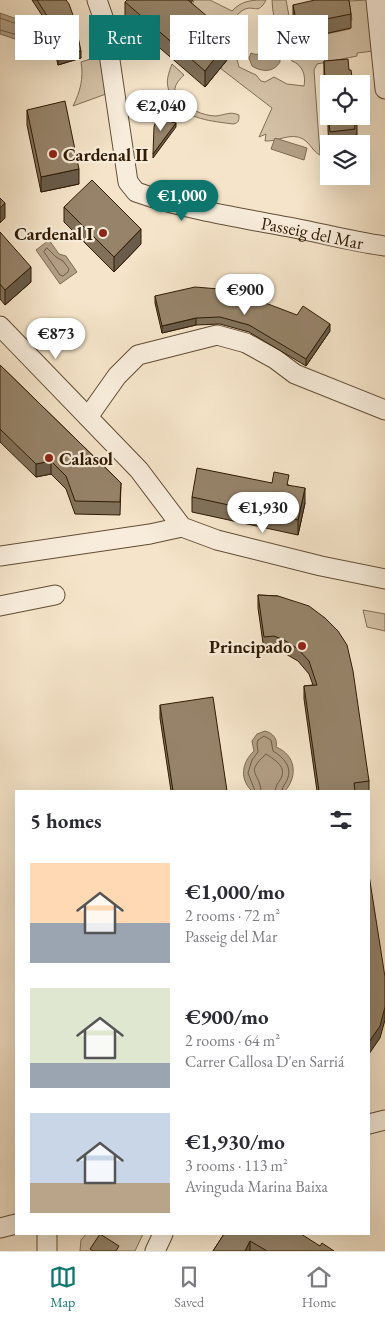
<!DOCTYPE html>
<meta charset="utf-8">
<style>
:root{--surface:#fff;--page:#f2f2f3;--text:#2b2b33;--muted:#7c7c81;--line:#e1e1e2;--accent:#0f766e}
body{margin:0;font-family:"EB Garamond",serif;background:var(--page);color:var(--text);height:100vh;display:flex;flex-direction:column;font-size:19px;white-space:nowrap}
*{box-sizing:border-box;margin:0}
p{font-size:16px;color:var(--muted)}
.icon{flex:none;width:28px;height:28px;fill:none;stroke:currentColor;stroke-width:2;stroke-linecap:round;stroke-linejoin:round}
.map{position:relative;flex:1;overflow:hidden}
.drawer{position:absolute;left:15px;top:790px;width:355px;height:445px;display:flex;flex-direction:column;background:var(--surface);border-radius:0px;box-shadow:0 5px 20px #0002}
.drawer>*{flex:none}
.top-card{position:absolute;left:15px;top:15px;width:355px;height:45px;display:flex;gap:10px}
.fabs{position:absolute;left:320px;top:75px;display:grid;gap:10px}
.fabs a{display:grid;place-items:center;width:50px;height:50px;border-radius:0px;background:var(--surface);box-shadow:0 5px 20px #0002;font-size:25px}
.price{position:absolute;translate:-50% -42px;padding:0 11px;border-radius:18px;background:#fff;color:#222;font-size:16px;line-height:32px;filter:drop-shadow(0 1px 2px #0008)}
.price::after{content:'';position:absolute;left:50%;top:30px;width:15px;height:11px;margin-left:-8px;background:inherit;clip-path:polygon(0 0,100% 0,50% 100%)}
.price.active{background:var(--accent);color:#fff}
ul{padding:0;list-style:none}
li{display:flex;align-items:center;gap:15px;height:125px;padding:0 15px}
li span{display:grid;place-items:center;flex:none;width:140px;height:100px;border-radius:0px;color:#555}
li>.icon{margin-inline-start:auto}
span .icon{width:60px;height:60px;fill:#fffc;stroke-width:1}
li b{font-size:21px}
h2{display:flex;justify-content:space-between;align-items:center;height:60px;padding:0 15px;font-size:21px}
.chip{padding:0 18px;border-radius:0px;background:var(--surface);box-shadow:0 5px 20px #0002;font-size:18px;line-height:45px}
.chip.active{background:var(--accent);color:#fff}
.dock{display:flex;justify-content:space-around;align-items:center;height:70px;border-top:1px solid var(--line);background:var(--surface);font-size:14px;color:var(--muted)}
.dock a{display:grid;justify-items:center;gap:2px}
.dock .active{color:var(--accent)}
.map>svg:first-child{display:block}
.green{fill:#d4c2a7;stroke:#826e54}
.water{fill:#b29f85;stroke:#7e6a51}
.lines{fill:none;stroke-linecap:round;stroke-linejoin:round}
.shore{stroke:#715c44;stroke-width:1}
.minor-casing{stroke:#614c34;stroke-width:21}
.minor{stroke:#f8eddc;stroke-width:19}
.wall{fill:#81715a;stroke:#301a02}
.shaded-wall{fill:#695c4a;stroke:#301a02}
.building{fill:#968369;stroke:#301a02}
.poi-dot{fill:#8f2418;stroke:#f8eddc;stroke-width:2}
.labels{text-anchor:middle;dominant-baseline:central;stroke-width:4.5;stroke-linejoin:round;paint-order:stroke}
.poi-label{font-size:18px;font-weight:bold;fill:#301a02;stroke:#f8eddc;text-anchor:start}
.street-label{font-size:18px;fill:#301a02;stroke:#f8eddc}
</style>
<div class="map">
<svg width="385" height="1251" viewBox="0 0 385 1251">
<rect width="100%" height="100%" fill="#f5e4c9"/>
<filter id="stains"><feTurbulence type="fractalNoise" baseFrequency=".004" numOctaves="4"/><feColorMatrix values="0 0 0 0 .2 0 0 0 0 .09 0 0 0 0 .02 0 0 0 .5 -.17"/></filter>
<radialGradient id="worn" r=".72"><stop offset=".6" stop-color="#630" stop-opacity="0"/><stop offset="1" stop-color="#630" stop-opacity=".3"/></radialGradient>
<path class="green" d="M194,0H210L232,11C242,0 253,0 266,0C258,16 254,4 243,10C234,16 229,27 222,34L191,9Z
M272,0H286L292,32H295L297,40L350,29V21L352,20L349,1L367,0L373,51L357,53V56L317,64L314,70L320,155C313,152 311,144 303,139C291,132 277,142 265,141L266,134L259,137L272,108L220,68L232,54L236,56L239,67L256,75L261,81L265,82L274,77L287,84L304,86C306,76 303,65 292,61C281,39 273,25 272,0Z
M100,56L106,94L73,106C80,92 84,78 81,62Z
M172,64L184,75C177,82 171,89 178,98C186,108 203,116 216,116C225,115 230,111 239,115C239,120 239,123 233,124C212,121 187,120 174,100C165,86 166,80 172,64Z
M363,610L385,614V631L367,627Z
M86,1234H143L135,1251H80L81,1240Z"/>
<path class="water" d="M0,13L28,23L23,40L21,41L0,34Z
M266,47C275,49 280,52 280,62C273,73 262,72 252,66L249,58L251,53C258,56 263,54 266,47Z
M275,138L307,148L304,160L271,149Z
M49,240L59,254L66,256L77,272L60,284L36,250Z
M265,731C273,733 278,739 276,747C296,755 298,776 285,791H252C239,779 242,762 254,751L252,741L257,734Z"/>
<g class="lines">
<path class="shore" d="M0,18L20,25L22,28L18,35L0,30
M47,248L56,257L63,261L69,269L68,272L63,276L60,275L44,252Z
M255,791L248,773L252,760L258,752L257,744L258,740L264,736L271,740L273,751C283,757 293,767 287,780C285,785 282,786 282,791
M261,791C260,772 244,774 266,754C275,760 288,767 280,780C277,784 276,786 275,791"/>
<g class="minor-casing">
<g id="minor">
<path id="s1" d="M97,0L104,20L128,182L136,192C187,210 241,218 294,228C325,234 354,242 385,246"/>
<path d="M376,0L385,89"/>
<path d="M0,326L139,470L182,527L217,540L321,566L385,579"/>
<path d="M88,417L117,376L138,355L217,335L246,343L275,359L295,374L385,410"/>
<path d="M0,556L150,534L182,527"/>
<path d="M0,606L55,595"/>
<path d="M369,1124L385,1120"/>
<path d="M0,1228L16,1224"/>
<path d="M47,1234V1251"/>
<path d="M155,1251L163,1234"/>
</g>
</g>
<use href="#minor" class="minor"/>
</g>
<path class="wall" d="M32,0H66L81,58L58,65L49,26Z
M193,0L191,3L229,51L227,54V60L205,87L125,18V2Z
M293,5L351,14V28L297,40L293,20Z
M324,61L349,70L329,84V97V96H325L324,78Z
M27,110L79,184L41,192L27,125Z
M328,114L357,116V135H355V144H329L328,130Z
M64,207L141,244L114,272L64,222Z
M0,232L31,282L5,305L0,299Z
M155,296L330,331L306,366L249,332L220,324L196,325L162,333L155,303Z
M0,365L121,483L120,515L75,514L66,489L51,474L36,477L0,442Z
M272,483L289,485L305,503L298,535L192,512V497Z
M258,595L278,596L369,781V793V791H317L304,699V686L313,685L309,674L298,661L284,653L274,649L264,650L258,608Z
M160,705L227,791H171L160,718Z
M224,1234L320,1246L334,1251H213Z"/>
<path class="shaded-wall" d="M229,35V51L227,54V60L205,87V71L224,41Z
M81,51V58L58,65V57Z
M176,123V127L153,158V154Z
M79,169V184L41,192V177Z
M5,203V218L0,223V208Z
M141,229V244L114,272V257Z
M31,267V282L5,305V290Z
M196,318V325L162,333V326Z
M330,324V331L306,366V359Z
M51,461V474L36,477V464Z
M305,488V503L298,535V520Z
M385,1007V1020L380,1038L369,1054V1042Z
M250,1241V1251H245Z"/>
<path class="building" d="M37,0H66L69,4L74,18L81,51L58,57L49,19Z
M127,0H188L229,35L224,41L227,43L205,71L125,2Z
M315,0H349L351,14L297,25L293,5Z
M348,59L349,70H351L353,84H329V79L325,80L324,61Z
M65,101L79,169L41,177L27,110Z
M328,114H329V116H357V118L354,119L355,129L330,132Z
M157,118L176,123L153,154L154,127Z
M92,180L141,229L114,257L64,207Z
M0,198L5,203L0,208Z
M0,232L31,267L5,290L0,284Z
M195,287L231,290L297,315L303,306L330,324L306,359L249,325L220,317L196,318L162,326L155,296Z
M0,365L121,483L120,502L75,501L66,476L51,461L36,464L0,429Z
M197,468L272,483L274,472L289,475L287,485L305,488L298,520L192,497Z
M258,595L278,596L309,606L325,618L338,631L347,645L353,671L369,781L354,783L355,791H319L304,686L317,685L309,661L298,649L284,640L274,636L264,637Z
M213,697L227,791H173L160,705Z
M369,875L385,977V1007L380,1026L369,1042Z
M100,1234L119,1246L116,1251H93L90,1249Z
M224,1234H301L320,1246L322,1243L334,1251H267L250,1241L245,1251H213Z"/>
<g class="poi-dot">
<circle cx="53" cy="154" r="5"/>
<circle cx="103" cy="233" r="5"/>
<circle cx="49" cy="458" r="5"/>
<circle cx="302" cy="646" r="5"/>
</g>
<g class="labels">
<g class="poi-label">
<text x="63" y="154">Cardenal II</text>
<text x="93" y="233" text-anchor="end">Cardenal I</text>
<text x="59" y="458">Calasol</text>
<text x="292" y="646" text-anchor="end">Principado</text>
</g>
<g class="street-label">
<text stroke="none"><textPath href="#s1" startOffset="379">Passeig del Mar</textPath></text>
</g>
</g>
<rect width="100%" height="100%" filter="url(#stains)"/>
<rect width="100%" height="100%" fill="url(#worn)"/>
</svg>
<div class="fabs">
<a><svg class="icon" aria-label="locate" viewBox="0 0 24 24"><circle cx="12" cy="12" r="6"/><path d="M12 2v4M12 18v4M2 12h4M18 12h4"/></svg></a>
<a><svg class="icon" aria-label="layers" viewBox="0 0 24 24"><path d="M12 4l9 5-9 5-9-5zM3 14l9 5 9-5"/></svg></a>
</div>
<b class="price" style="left:161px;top:132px">€2,040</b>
<b class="price active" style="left:182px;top:222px">€1,000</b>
<b class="price" style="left:245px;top:316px">€900</b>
<b class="price" style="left:56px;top:360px">€873</b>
<b class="price" style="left:263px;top:534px">€1,930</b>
<div class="top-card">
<a class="chip">Buy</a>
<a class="chip active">Rent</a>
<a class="chip">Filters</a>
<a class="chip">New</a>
</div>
<section class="drawer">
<h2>5 homes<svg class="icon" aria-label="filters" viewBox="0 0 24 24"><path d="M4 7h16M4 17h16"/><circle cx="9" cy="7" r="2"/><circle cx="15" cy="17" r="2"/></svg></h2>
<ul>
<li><span style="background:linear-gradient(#ffd9b3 60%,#9aa5b1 0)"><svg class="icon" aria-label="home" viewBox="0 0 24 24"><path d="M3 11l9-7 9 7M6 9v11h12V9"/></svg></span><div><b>€1,000/mo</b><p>2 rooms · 72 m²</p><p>Passeig del Mar</p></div></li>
<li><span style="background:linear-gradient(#dfe7d0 75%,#9aa5b1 0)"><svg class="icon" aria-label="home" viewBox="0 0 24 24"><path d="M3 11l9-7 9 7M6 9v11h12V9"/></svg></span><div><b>€900/mo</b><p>2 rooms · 64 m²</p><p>Carrer Callosa D'en Sarriá</p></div></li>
<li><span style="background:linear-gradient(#c9d6e8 70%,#b9a48a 0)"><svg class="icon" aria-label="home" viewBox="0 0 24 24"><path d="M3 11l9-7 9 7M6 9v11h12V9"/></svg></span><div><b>€1,930/mo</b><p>3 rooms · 113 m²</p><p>Avinguda Marina Baixa</p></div></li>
</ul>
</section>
</div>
<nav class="dock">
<a class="active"><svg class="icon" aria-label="map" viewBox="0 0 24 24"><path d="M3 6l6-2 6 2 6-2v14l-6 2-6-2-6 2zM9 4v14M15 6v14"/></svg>Map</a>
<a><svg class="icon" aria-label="saved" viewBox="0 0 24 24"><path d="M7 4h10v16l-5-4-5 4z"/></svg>Saved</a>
<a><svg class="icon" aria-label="home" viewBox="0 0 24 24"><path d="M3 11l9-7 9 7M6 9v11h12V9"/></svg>Home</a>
</nav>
